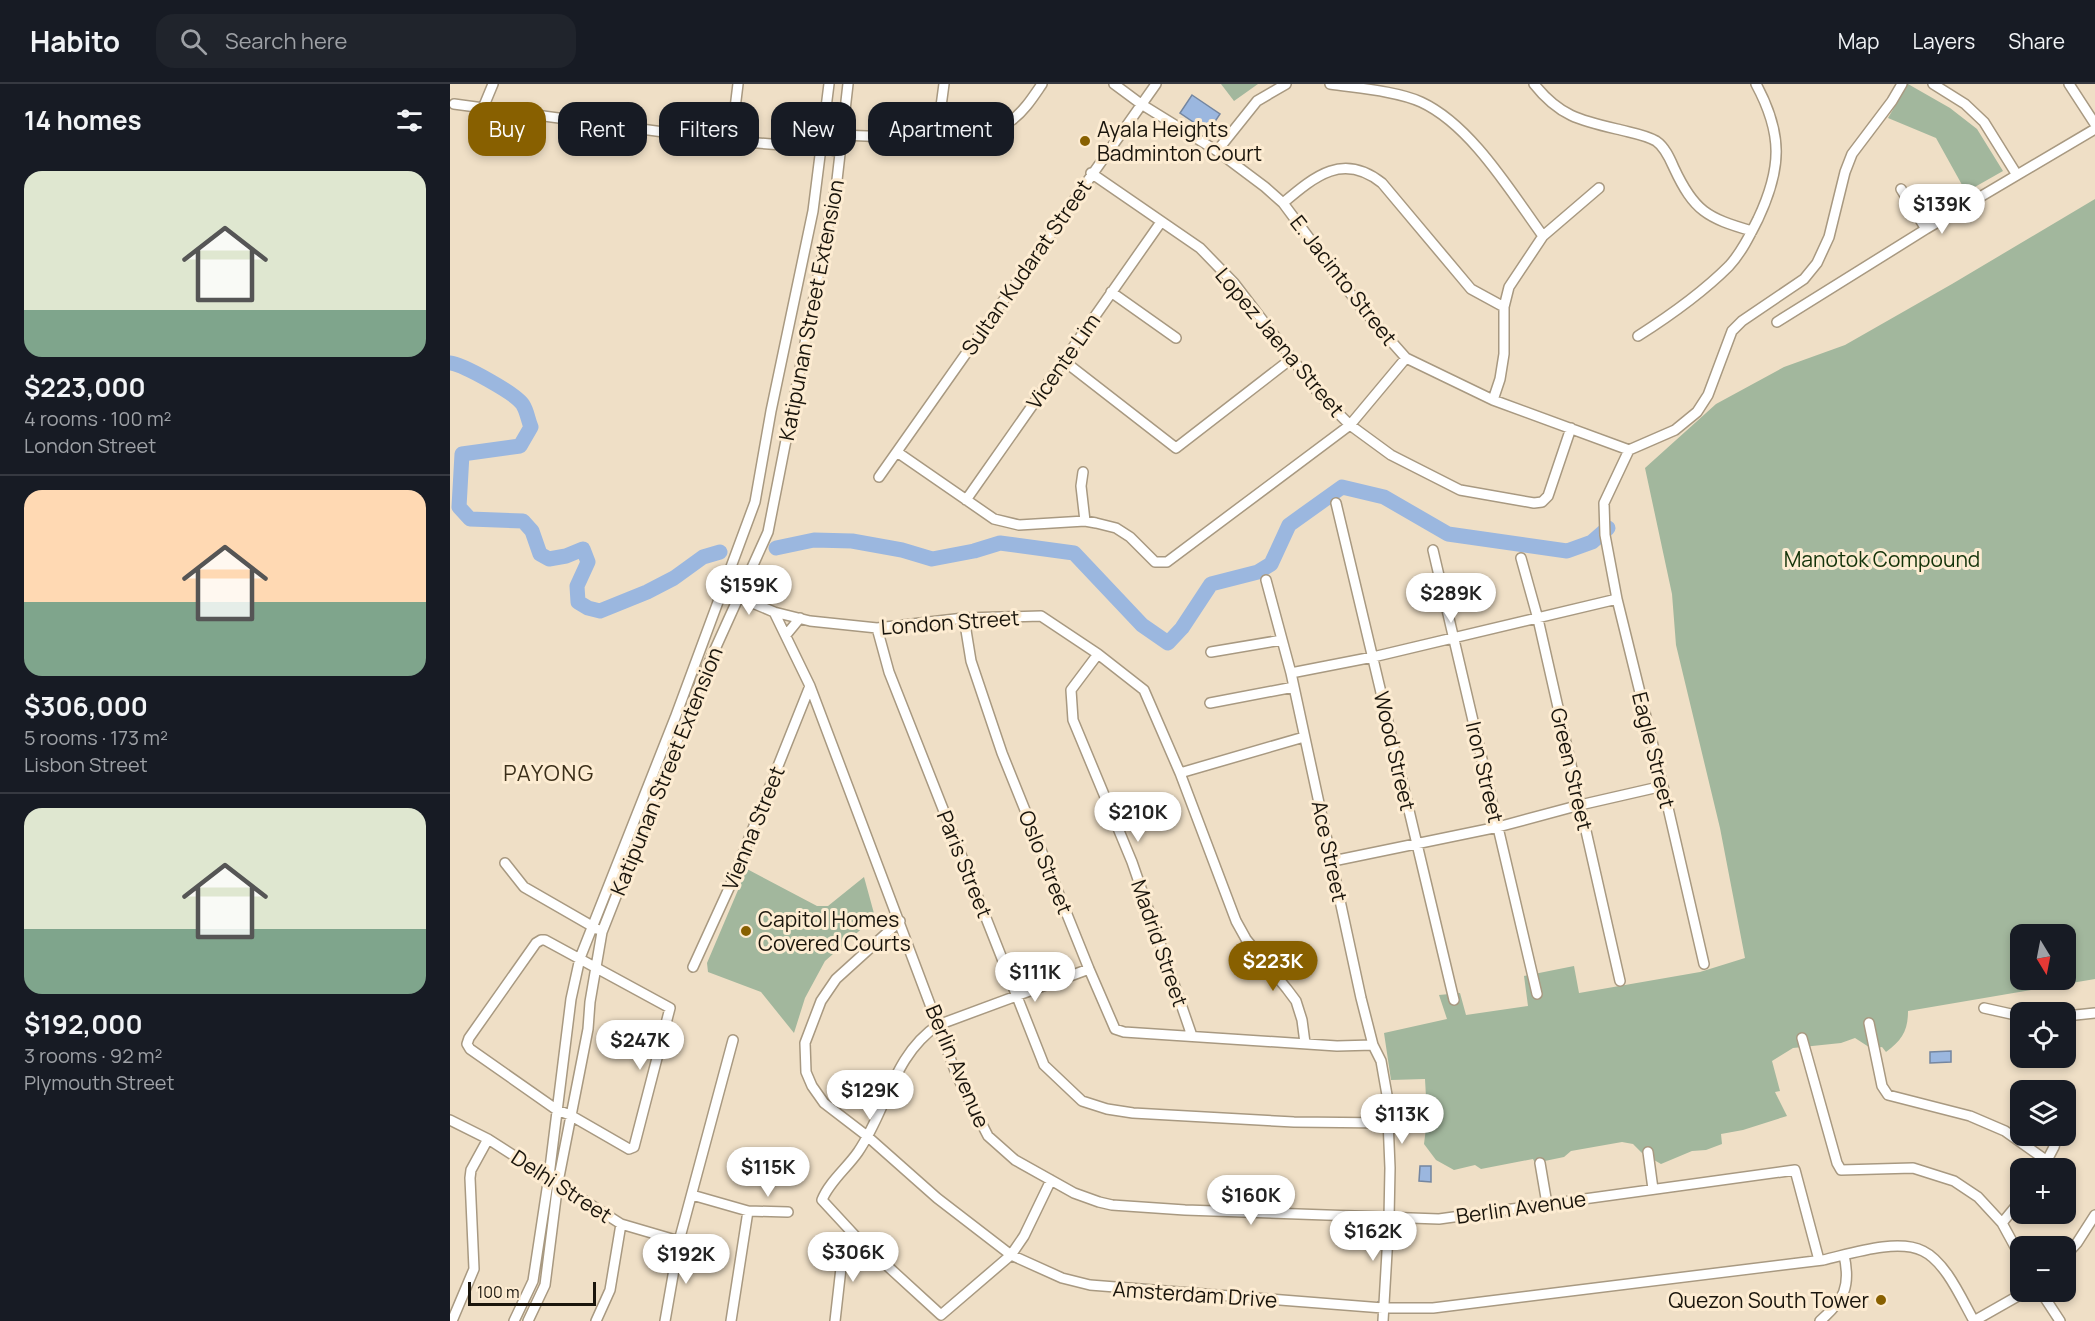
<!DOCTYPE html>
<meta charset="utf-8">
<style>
:root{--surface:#171b24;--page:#20242c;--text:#f1f3f6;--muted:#9ea1a6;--line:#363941;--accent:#886000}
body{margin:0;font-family:Manrope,sans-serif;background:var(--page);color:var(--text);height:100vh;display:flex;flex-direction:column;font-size:22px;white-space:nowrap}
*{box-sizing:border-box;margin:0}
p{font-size:20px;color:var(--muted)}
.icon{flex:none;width:33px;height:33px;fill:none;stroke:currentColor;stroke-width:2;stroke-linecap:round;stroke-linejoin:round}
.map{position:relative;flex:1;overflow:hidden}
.panel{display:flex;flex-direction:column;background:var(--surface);width:450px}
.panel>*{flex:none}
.guide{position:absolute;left:18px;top:18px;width:570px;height:54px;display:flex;gap:12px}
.needle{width:39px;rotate:170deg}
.tools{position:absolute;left:1560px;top:840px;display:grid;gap:12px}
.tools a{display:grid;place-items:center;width:66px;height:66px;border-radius:12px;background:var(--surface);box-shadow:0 3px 9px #0003;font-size:30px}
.scale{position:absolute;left:18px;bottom:15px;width:128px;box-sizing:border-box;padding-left:6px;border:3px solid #1a150c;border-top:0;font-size:16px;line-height:21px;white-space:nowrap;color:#1a150c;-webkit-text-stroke:4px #fdecd2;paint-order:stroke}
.price{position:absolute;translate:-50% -51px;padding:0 14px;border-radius:21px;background:#fff;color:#222;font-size:20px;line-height:39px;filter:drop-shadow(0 2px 3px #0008)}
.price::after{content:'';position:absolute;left:50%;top:36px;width:18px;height:14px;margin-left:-9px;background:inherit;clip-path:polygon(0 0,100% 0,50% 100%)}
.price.current{background:var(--accent);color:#fff}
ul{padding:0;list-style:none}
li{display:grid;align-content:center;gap:12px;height:318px;padding:0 24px}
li+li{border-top:2px solid var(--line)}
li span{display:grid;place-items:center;height:186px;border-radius:18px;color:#555}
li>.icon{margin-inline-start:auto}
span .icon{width:108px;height:108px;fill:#fffc;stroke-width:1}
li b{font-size:26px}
h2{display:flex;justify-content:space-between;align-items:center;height:72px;padding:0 24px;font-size:26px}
.chip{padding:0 21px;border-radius:18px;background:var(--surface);box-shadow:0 3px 9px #0003;font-size:21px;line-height:54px}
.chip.current{background:var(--accent);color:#fff}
header{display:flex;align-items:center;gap:36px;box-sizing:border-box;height:84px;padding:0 30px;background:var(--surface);border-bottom:2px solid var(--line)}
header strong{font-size:28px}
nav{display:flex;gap:33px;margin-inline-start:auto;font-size:21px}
.search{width:420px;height:54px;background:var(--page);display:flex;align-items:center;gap:15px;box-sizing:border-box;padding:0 21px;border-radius:18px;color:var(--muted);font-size:22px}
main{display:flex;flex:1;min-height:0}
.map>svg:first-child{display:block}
.green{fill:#a2b79d;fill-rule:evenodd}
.water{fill:#9bb7df;stroke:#7486a0;stroke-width:1.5}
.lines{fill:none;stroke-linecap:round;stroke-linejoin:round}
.stream{stroke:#7486a0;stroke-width:2}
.river{stroke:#9bb7df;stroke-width:15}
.minor-casing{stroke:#a89981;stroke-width:12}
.minor{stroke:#fff;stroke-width:9}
.poi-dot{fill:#886000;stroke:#fdecd2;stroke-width:2}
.labels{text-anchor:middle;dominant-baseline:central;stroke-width:6;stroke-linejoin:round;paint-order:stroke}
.poi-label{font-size:21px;fill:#1a150c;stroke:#fdecd2;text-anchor:start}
.street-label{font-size:21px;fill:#1a150c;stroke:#fdecd2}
.park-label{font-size:21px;fill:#133309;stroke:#fdecd2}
.neighbourhood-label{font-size:22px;letter-spacing:1.5px;fill:#3b2f1a;stroke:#fdecd2}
</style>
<header>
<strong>Habito</strong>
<div class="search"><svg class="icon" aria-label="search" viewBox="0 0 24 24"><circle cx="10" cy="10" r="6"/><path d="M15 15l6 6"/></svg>Search here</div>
<nav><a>Map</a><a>Layers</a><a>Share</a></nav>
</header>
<main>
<section class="panel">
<h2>14 homes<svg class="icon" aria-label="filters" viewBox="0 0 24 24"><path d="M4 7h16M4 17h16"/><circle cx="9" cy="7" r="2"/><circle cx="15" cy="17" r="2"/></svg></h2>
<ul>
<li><span style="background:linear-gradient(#dfe7d0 75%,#7fa58c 0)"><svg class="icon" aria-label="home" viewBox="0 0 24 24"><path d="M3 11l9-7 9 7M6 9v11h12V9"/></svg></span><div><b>$223,000</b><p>4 rooms · 100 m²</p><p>London Street</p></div></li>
<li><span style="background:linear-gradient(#ffd9b3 60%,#7fa58c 0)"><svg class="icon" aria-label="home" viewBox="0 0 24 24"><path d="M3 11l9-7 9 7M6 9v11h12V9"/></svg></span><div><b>$306,000</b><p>5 rooms · 173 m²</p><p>Lisbon Street</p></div></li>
<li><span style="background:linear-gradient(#dfe7d0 65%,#7fa58c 0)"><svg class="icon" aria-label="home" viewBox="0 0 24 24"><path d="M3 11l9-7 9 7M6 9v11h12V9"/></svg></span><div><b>$192,000</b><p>3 rooms · 92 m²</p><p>Plymouth Street</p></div></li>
</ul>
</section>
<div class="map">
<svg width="1645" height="1237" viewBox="0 0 1645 1237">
<rect width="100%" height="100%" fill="#efdfc6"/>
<path class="green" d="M771,0H808L784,17Z
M1458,0L1500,24L1527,45L1553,87L1516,108L1486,54L1438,34Z
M1645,115V895L1458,927C1458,947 1452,956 1436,968L1432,963L1422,965L1405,954L1391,959L1343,964L1322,977L1330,1007L1325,1008L1337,1032L1293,1046L1271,1050L1272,1060L1256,1066L1242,1067L1211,1080L1192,1069L1183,1060L1172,1058L1121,1067L1114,1073L1085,1079L1083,1075L1031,1085L1025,1081L1004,1086L986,1076L974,1060L977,1036L981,1035L976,1013L975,995L941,996L934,949L997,935L989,911L1010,909L1016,931L1078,922L1074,892L1124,882L1129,909L1250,888L1295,874L1270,744L1226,561L1222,510L1195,384L1266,320L1334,283L1395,261L1502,200ZM1570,850H1616V896H1570Z
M297,785L367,822H378L414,793L425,833L375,877L355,914L344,949L311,908L258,888L257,879Z"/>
<path class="water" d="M742,11L770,30L758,48L730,29Z
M1501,967V978L1480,979V968Z
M970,1082H981V1098L969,1097Z"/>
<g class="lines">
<path class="stream" d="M928,1218H929"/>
<path class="river" d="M0,279C12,280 67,310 73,321C77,327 78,336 81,343L70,362L12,370L9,423L20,435L73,437L82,447L90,470L99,475L116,472L133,465L138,478L127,502L128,518L138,524L150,527L197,508L224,494L253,473L270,468
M326,464L364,456L402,457L452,466L482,475L524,467L550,459L624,469L692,541L718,559L732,544L761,500L808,488L821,480L839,441L892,403L934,413L998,450L1117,467L1142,458L1158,444"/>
<g class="minor-casing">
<path id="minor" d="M664,0L691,20L767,67L815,103L833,119L909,221L956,274L1043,316L1179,366
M880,0C906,4 947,7 971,18C1021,41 1061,108 1093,152
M1084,0C1110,33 1132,37 1171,46C1183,49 1196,51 1206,57C1215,63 1220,75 1224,84C1244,127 1257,134 1302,147
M1483,0L1515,20L1534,38L1567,91
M1619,0L1645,40
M4,20L281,57L372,64L390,68
M33,24L43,0
M392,51C431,53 532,58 562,36C575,26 583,13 592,0
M487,52L494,0
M281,57L288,0
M767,67L807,17L836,0
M641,89L750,164L784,199L870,311L900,341L941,371L1010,406L1084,419L1092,418L1098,412L1121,344
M1451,105L1476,145
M833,119C865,92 893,68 932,99L1021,205L1054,223
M661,208L726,254
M1327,238L1476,145L1645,45
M1188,252C1221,231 1252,209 1279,182C1291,169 1300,151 1308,135C1332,84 1333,50 1306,0
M614,277L726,364L841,275
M1043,316L1050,295L1054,270V223L1059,203L1093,152L1149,104
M447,368L544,435L569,441L635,437L646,439L666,444L680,453L705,478H717L900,341L956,274
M633,388L631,402L635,437
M429,393L706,0
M516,416L711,138
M886,419L1004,916
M983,466L1087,910
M1071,474L1088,535L1170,897
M816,496L841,589L911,914L923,961L931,977L937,1011L940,1084L939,1134L933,1237
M272,506L324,528L360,602L507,992L538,1052L565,1076L624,1109L649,1118L662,1121L735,1126L989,1135L1345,1086L1369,1176
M324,528L360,537L427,544L514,534L591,532L648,570L694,606L730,689L786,837L796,855L837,905L846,917L852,936L855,959
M514,534L521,577L552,669L639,885L665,945L674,948L887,962L923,961
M427,544L439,588L594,981L632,1017L657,1025L683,1029L844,1038L938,1039
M336,551L350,534
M761,568L832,556
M648,570L621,606L623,636L682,778L742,952
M841,589L923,573L1167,515
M760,619L844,603
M730,689L854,653
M883,777L1048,743L1130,721L1213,702
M55,779L74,803L147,845
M450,837L386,895L371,917L355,959L356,988L362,1002L374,1019L417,1052L487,1114L561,1171L612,1194L640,1201L933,1224H983L1373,1176C1400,1170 1447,1154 1473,1167C1496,1178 1512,1216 1524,1237
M91,856H95L220,924L184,1063L179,1065L120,1031L107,1026L20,965L17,960L19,954L86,859Z
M1254,880L1213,702L1167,515L1155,451L1154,419L1179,366L1225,346L1247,328L1258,311L1282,247L1292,237L1354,195L1367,179L1379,153L1395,88L1402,70L1442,17L1452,0
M243,883L280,802L360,602
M1534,924L1570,932
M1616,932L1645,929
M1419,939L1432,1002L1438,1011L1520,1032L1555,1047L1597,1077
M1352,954L1387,1079L1391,1086L1463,1084L1504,1097L1528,1113L1552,1139L1570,1172
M1582,1004L1597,1006
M1616,1013V1017
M0,1036L38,1055L171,1140L229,1157
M1198,1068L1203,1105
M1090,1079L1097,1120
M1593,1084L1604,1063L1607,1052
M601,1096L574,1152L561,1171L491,1231L409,1156L372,1116C379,1098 397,1084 408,1068C437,1026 443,971 488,941L639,885
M242,1111L298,1127L338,1128
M1552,1139L1570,1117
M1616,1171L1627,1159L1645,1131
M1591,1208L1610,1237
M2,1237L24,1185L20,1094L21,1086L38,1055
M64,1237L83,1197L99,1092L121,915L130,874L225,634L305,418L321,327L363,127L379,0
M78,1237L95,1201L108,1098L138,945L140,918L152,848L252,594L318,448L387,96L398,0
M146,1237L160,1206L171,1140
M215,1237L229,1157L283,956
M281,1237L298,1127
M385,1237L391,1184L395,1174L409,1156
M1370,1237C1394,1216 1401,1203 1394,1171
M1524,1237L1575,1208"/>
</g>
<use href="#minor" class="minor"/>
</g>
<g class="poi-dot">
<circle cx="635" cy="57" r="6"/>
<circle cx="296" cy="847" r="6"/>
<circle cx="1431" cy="1216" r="6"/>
</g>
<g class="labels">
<g class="poi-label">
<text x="647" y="45">Ayala Heights<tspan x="647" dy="24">Badminton Court</tspan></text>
<text x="308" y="835">Capitol Homes<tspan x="308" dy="24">Covered Courts</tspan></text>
<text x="1419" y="1216" text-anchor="end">Quezon South Tower</text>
</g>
<g class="street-label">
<text transform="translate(576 183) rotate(-55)">Sultan Kudarat Street</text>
<text transform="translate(894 196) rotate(52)">E. Jacinto Street</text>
<text transform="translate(361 226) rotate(-79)">Katipunan Street Extension</text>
<text transform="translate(830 258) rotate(50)">Lopez Jaena Street</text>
<text transform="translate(613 277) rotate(-55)">Vicente Lim</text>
<text transform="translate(500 538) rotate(-4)">London Street</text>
<text transform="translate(1204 666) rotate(76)">Eagle Street</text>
<text transform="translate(945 667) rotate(77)">Wood Street</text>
<text transform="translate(1122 685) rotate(77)">Green Street</text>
<text transform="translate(216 687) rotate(-68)">Katipunan Street Extension</text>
<text transform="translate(1035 688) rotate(77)">Iron Street</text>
<text transform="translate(303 744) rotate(-68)">Vienna Street</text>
<text transform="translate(880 767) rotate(78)">Ace Street</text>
<text transform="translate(596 778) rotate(68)">Oslo Street</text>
<text transform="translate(515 780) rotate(68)">Paris Street</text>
<text transform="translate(710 859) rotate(71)">Madrid Street</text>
<text transform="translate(508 982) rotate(67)">Berlin Avenue</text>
<text transform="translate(112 1102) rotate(33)">Delhi Street</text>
<text transform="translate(1071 1123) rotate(-8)">Berlin Avenue</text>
<text transform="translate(745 1210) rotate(4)">Amsterdam Drive</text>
</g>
<g class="park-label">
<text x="1432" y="475">Manotok Compound</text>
</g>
<g class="neighbourhood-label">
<text x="99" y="689">PAYONG</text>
</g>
</g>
</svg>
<div class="tools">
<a><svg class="needle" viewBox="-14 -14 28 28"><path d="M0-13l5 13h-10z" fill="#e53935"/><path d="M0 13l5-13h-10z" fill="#9ea1a6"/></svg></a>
<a><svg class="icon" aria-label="locate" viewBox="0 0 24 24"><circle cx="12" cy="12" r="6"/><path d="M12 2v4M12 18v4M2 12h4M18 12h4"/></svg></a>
<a><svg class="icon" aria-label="layers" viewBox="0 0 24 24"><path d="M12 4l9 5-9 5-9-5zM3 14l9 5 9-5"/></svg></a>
<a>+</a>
<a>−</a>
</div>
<div class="scale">100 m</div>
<b class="price" style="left:1492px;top:151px">$139K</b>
<b class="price" style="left:299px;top:532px">$159K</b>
<b class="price" style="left:1001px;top:540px">$289K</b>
<b class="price" style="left:688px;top:759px">$210K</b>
<b class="price current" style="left:823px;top:908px">$223K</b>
<b class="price" style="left:585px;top:919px">$111K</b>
<b class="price" style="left:190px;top:987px">$247K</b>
<b class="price" style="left:420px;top:1037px">$129K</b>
<b class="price" style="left:952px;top:1061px">$113K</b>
<b class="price" style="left:318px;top:1114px">$115K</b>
<b class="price" style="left:801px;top:1142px">$160K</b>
<b class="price" style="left:923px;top:1178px">$162K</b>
<b class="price" style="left:403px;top:1199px">$306K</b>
<b class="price" style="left:236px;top:1201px">$192K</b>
<div class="guide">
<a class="chip current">Buy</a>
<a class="chip">Rent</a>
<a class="chip">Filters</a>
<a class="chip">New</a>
<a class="chip">Apartment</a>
</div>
</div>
</main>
